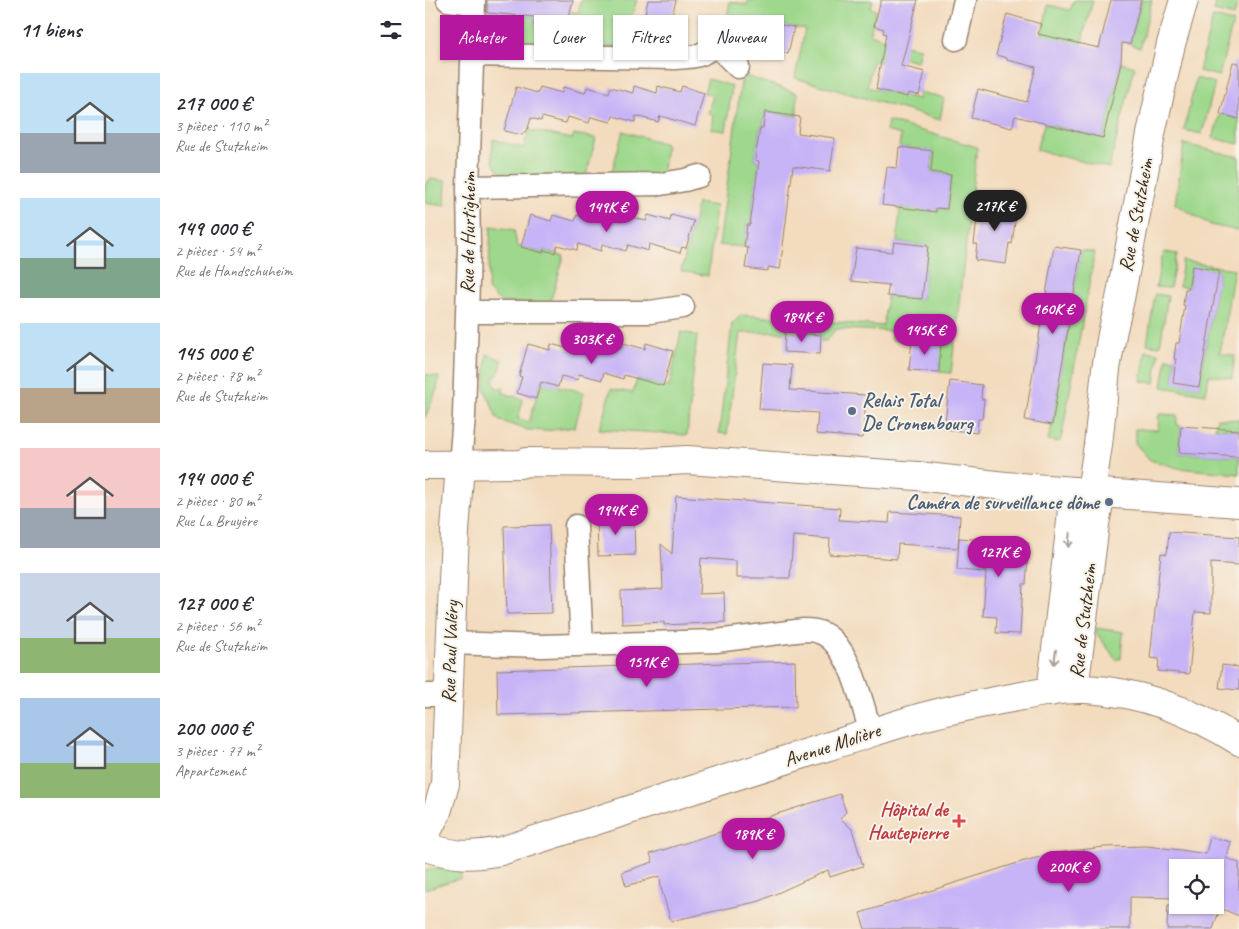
<!DOCTYPE html>
<html lang="fr">
<meta charset="utf-8">
<style>
:root{--surface:#fff;--page:#f2f2f3;--text:#2b2b33;--muted:#7c7c81;--accent:#b5179e}
body{margin:0;font-family:Caveat,sans-serif;background:var(--page);color:var(--text);height:100vh;display:flex;flex-direction:column;font-size:19px;white-space:nowrap}
*{box-sizing:border-box;margin:0}
p{font-size:16px;color:var(--muted)}
.icon{flex:none;width:28px;height:28px;fill:none;stroke:currentColor;stroke-width:2;stroke-linecap:round;stroke-linejoin:round}
.map{position:relative;flex:1;overflow:hidden}
.details{display:flex;flex-direction:column;background:var(--surface);width:425px}
.details>*{flex:none}
.banner{position:absolute;left:15px;top:15px;width:475px;height:45px;display:flex;gap:10px}
.controls{position:absolute;left:744px;top:859px;display:grid;gap:10px}
.controls a{display:grid;place-items:center;width:55px;height:55px;border-radius:0px;background:var(--surface);box-shadow:0 1px 4px #0004;font-size:25px}
.price{position:absolute;translate:-50% -42px;padding:0 11px;border-radius:18px;background:var(--accent);color:#fff;font-size:16px;line-height:32px;filter:drop-shadow(0 1px 2px #0008)}
.price::after{content:'';position:absolute;left:50%;top:30px;width:15px;height:11px;margin-left:-8px;background:inherit;clip-path:polygon(0 0,100% 0,50% 100%)}
.price.active{background:#222;color:#fff}
ul{padding:0;list-style:none}
li{display:flex;align-items:center;gap:15px;height:125px;padding:0 20px}
li span{display:grid;place-items:center;flex:none;width:140px;height:100px;border-radius:0px;color:#555}
li>.icon{margin-inline-start:auto}
span .icon{width:60px;height:60px;fill:#fffc;stroke-width:1}
li b{font-size:21px}
h2{display:flex;justify-content:space-between;align-items:center;height:60px;padding:0 20px;font-size:21px}
.tag{padding:0 18px;border-radius:0px;background:var(--surface);box-shadow:0 1px 4px #0004;font-size:18px;line-height:45px}
.tag.active{background:var(--accent);color:#fff}
main{display:flex;flex:1;min-height:0}
.map>svg:first-child{display:block}
.green{fill:#9ed88c;stroke:#6c8155}
.building{fill:#c7b4f7}
.lines{fill:none;stroke-linecap:round;stroke-linejoin:round}
.street-casing{stroke:#97826e;stroke-width:25}
.secondary-casing{stroke:#97826e;stroke-width:30}
.street{stroke:#fff;stroke-width:22}
.secondary{stroke:#fff;stroke-width:28}
.oneway{stroke:#a79f9a}
.service-dot{fill:#5c6f8a;stroke:#f7f3e8;stroke-width:2}
.health-dot{fill:#e0444e;stroke:#f7f3e8;stroke-width:2}
.labels{text-anchor:middle;dominant-baseline:central;stroke-width:4;stroke-linejoin:round;paint-order:stroke}
.street-label{font-size:20px;fill:#3b2a1e;stroke:#f7f3e8}
.service-label{font-size:20px;font-weight:bold;fill:#4e5e75;stroke:#f7f3e8;text-anchor:start}
.health-label{font-size:20px;font-weight:bold;fill:#be3a42;stroke:#f7f3e8;text-anchor:end}
</style>
<main>
<section class="details">
<h2>11 biens<svg class="icon" aria-label="filters" viewBox="0 0 24 24"><path d="M4 7h16M4 17h16"/><circle cx="9" cy="7" r="2"/><circle cx="15" cy="17" r="2"/></svg></h2>
<ul>
<li><span style="background:linear-gradient(#bfe0f5 60%,#9aa5b1 0)"><svg class="icon" aria-label="home" viewBox="0 0 24 24"><path d="M3 11l9-7 9 7M6 9v11h12V9"/></svg></span><div><b>217 000 €</b><p>3 pièces · 110 m²</p><p>Rue de Stutzheim</p></div></li>
<li><span style="background:linear-gradient(#bfe0f5 60%,#7fa58c 0)"><svg class="icon" aria-label="home" viewBox="0 0 24 24"><path d="M3 11l9-7 9 7M6 9v11h12V9"/></svg></span><div><b>149 000 €</b><p>2 pièces · 54 m²</p><p>Rue de Handschuheim</p></div></li>
<li><span style="background:linear-gradient(#bfe0f5 65%,#b9a48a 0)"><svg class="icon" aria-label="home" viewBox="0 0 24 24"><path d="M3 11l9-7 9 7M6 9v11h12V9"/></svg></span><div><b>145 000 €</b><p>2 pièces · 78 m²</p><p>Rue de Stutzheim</p></div></li>
<li><span style="background:linear-gradient(#f6c9c9 60%,#9aa5b1 0)"><svg class="icon" aria-label="home" viewBox="0 0 24 24"><path d="M3 11l9-7 9 7M6 9v11h12V9"/></svg></span><div><b>194 000 €</b><p>2 pièces · 80 m²</p><p>Rue La Bruyère</p></div></li>
<li><span style="background:linear-gradient(#c9d6e8 65%,#8fb573 0)"><svg class="icon" aria-label="home" viewBox="0 0 24 24"><path d="M3 11l9-7 9 7M6 9v11h12V9"/></svg></span><div><b>127 000 €</b><p>2 pièces · 56 m²</p><p>Rue de Stutzheim</p></div></li>
<li><span style="background:linear-gradient(#a9c7e8 65%,#8fb573 0)"><svg class="icon" aria-label="home" viewBox="0 0 24 24"><path d="M3 11l9-7 9 7M6 9v11h12V9"/></svg></span><div><b>200 000 €</b><p>3 pièces · 77 m²</p><p>Appartement</p></div></li>
</ul>
</section>
<div class="map">
<svg width="814" height="929" viewBox="0 0 814 929">
<rect width="100%" height="100%" fill="#f7f3e8"/>
<filter id="ink" filterUnits="userSpaceOnUse"><feTurbulence type="fractalNoise" baseFrequency=".02" numOctaves="2"/><feDisplacementMap in="SourceGraphic" scale="10" xChannelSelector="R" yChannelSelector="G"/><feConvolveMatrix kernelMatrix="1 2 1 2 8 2 1 2 1" color-interpolation-filters="sRGB"/></filter>
<filter id="wash" filterUnits="userSpaceOnUse"><feTurbulence type="fractalNoise" baseFrequency=".0096" numOctaves="4" result="noise"/><feDisplacementMap in="SourceGraphic" scale="20" xChannelSelector="R" yChannelSelector="G"/><feGaussianBlur stdDeviation="1.12" result="paint"/><feColorMatrix in="noise" values="0 0 0 0 0 0 0 0 0 0 0 0 0 0 0 0 0 1.4 0 .05"/><feComposite in="paint" operator="in"/></filter>
<g filter="url(#wash)">
<rect width="100%" height="100%" fill="#f3dbbe"/>
<path class="green" d="M72,0L87,15L111,17L109,25L117,27V29L122,30L123,29L140,33L146,11L153,13L156,0H212L204,24L209,26L206,37L215,39L216,37L229,39L233,25L260,29L256,47H86L77,43L72,36Z
M323,0H448L446,8L451,10L445,34L474,44L495,48L492,61L467,55L456,62L448,60L442,87L493,99L495,92L519,98L515,120L370,78L380,29L343,23L340,34L327,30L328,22L302,17L305,1L322,5Z
M649,0H668L656,44L631,74L610,68L623,5L645,10Z
M716,0H727L715,48L705,44Z
M792,0H813L809,16L789,11Z
M788,17L808,22L794,76L774,71Z
M696,63L710,67L684,168L611,150L619,124L678,138Z
M317,75L372,93V116L340,112L338,128H335L330,160L334,161L325,225H322L319,247L294,245Z
M771,78L790,83L777,134L759,130Z
M283,79L307,86L301,131L286,129L288,115L283,113L288,95L279,93Z
M795,114L814,119V144L788,138Z
M463,121L552,147L526,373L514,372L515,338L482,336L481,341L466,340V331L411,329L401,341H396V335L360,332L315,333L302,434L294,433L307,324L316,315L458,326L462,296L497,299L503,246L472,242L475,207L511,211V208L522,209L526,175L506,172L508,151L474,147L476,135L461,131Z
M104,130L147,139L149,134L171,138L161,176H83C64,168 67,156 68,139L98,148Z
M198,131L241,144L237,176L186,175Z
M759,144L814,157V180L813,185L814,186V231L786,225L750,204Z
M5,179L21,181L20,206L0,203V183H3Z
M272,203L291,206L283,276L256,271L269,221Z
M66,226L89,230L92,246L117,253L118,250L139,256L125,303H76L63,290Z
M656,250L670,252L637,435L635,441L632,442L623,440L627,425Z
M740,252L752,254L745,288L731,287L737,257Z
M758,261L809,269L795,353L810,356L807,378L784,375L781,394L737,387L742,358L751,359L748,382L774,387L794,271L767,267L763,288L754,286Z
M730,294L743,296L735,346L722,344Z
M256,332L272,335L262,435L174,429L186,389L208,393L212,379L244,387Z
M721,351L734,353L730,383L716,381Z
M62,354L77,360C76,364 76,369 74,372C70,379 66,379 71,388H79L78,393L98,399L93,419L104,422L116,382L159,392L150,427L120,431L103,430L73,420L60,389Z
M0,374L14,377L12,389L0,418Z
M734,414L752,415V425L756,426L754,453L814,457V474L753,468L725,460L710,443V429L733,430Z
M792,418L814,420V430L790,428Z
M671,628L698,632L696,659H690L685,651L671,633Z
M8,869H34L36,878L0,889V871Z"/>
<g id="blocks">
<path class="building" d="M62,0H148L140,33L109,25L111,17L62,13Z
M223,0H251L244,28L218,22Z
M456,0H493L476,66L500,72L494,95L483,93L482,97L451,89L461,34L458,33L459,29L449,26Z
M686,0H716L705,44L697,43L696,63L678,138L590,116L587,128L546,118L553,89L602,102L611,67L582,60V58L571,55L582,14L616,24L613,34L674,48Z
M343,23L369,27L363,54L337,48Z
M808,62L814,63V119L795,114Z
M209,86L232,93L233,86L255,92L257,86L279,93L270,126L235,116L233,122L211,116L210,122L188,116L186,122L166,117L164,123L143,117L141,123L117,117L116,121L106,118L103,128L97,135L79,131L91,87L113,93L115,87L137,93L138,87L160,93L162,87L184,93L186,87L208,93Z
M340,112L375,117L373,133L410,138L405,171L368,166L355,269L343,267V271L320,268L323,248L319,247L322,225H325L334,161L330,160L335,128H338Z
M474,147L508,151L506,172L526,175L522,209L511,208V212L457,205L462,167L472,168Z
M557,202L592,207L587,244L584,243L581,264L550,260L552,244H549L552,218L555,219Z
M105,215L126,221L128,215L150,221L152,215L174,221L176,215L198,221L199,215L221,221L223,215L245,221L246,215L269,221L261,248L257,247L255,253L224,244L223,251L203,245L201,251L177,244L176,251L153,244L152,250L132,245L130,253L118,250V253L96,247Z
M469,242L503,246L497,299L462,296L464,285L426,281L431,248L467,252Z
M629,246L656,250L627,425L600,420Z
M767,266L794,271L774,387L748,383L751,359H749L751,343H754L760,306L758,305L760,289L763,290Z
M360,332L396,335L395,354L359,352Z
M487,340L516,343L514,372L484,370Z
M174,343L196,349L198,343L220,349L221,343L248,351L238,386L199,375L198,379L179,373L177,380L154,374L153,380L136,376L133,387L116,382L111,399L92,393L97,377L94,376L103,344L125,350L126,344L148,350L150,344L172,350Z
M338,363L367,365L365,390L441,395L438,438L391,434L393,413L334,409Z
M525,381L557,385L556,399H559L557,419H553L552,433L519,429Z
M756,426L814,430V457L754,453Z
M251,496L415,508L414,520L464,523L465,512L535,516L533,548L473,544L472,559L404,554L405,539L368,536L365,578H311V561L276,558L274,594L299,593L300,622L239,625V622L197,624L196,591L238,589L236,544L247,554Z
M187,517H209L210,555L173,556L172,518H187Z
M124,525L127,613L82,614L79,526Z
M744,532L814,537V565L786,563V613L770,612L764,674L733,671L734,659L725,658L736,553L742,554Z
M534,538L604,543L601,584H598L595,634L571,633L572,617L558,616L561,572L532,570Z
M370,661L371,707L73,715L72,670Z
M797,665L814,667V690L794,688Z
M415,794L421,812L415,818L427,829L438,866L405,877L403,870L335,901L246,921L236,888L235,876L201,886L197,872L228,862L225,854Z
M785,837L806,842L801,858L814,863V916L795,908L788,929H742L743,905H790V868H752V898L705,897V929H440L435,913L596,862L629,853L679,847L722,846L756,850L781,854Z"/>
</g>
</g>
<g filter="url(#ink)">
<use href="#blocks" fill-opacity="0" stroke="#97826e" stroke-width="1"/>
<g class="lines">
<g class="street-casing">
<path id="street" d="M23,0L49,3
M531,39L540,0
M47,55L251,58C268,57 278,57 290,44L313,67
M43,187L236,184L260,180L274,176
M42,312H225L258,307
M35,465L39,416L44,247L43,187L49,0
M151,526L157,645
M26,643L117,646L291,641L379,630C384,630 389,630 394,632C425,642 437,705 446,733
M0,695H24"/>
</g>
<g class="secondary-casing">
<path id="secondary" d="M0,465L95,464L101,462L211,463L262,460L493,476L580,486L814,503
M666,492L673,445L681,369L687,334L695,299L727,129L746,44L759,0
M649,689L670,524L676,493
M626,692L646,522L648,491
M0,835L12,812L20,784L30,531L35,465
M0,847C30,856 45,857 76,851C184,816 293,782 401,747C434,737 468,725 501,716C527,709 554,704 581,699C607,694 635,688 661,689C717,692 768,712 814,741"/>
</g>
<use href="#street" class="street"/>
<use href="#secondary" class="secondary"/>
</g>
<defs><path id="oneway-shaft" d="M-6 0H5M1.5-3L5.5 0L1.5 3" fill="none" stroke-width="1.6" stroke-linecap="round" stroke-linejoin="round" transform="scale(1.25)"/></defs>
<g class="oneway">
<use href="#oneway-shaft" transform="translate(644 540) rotate(96)"/>
<use href="#oneway-shaft" transform="translate(630 657) rotate(97)"/>
</g>
</g>
<g class="service-dot">
<circle cx="427" cy="411" r="5"/>
<circle cx="684" cy="502" r="5"/>
</g>
<path class="health-dot" d="M531.5 813.5h5v5h5v5h-5v5h-5v-5h-5v-5h5z"/>
<g class="labels">
<g class="street-label">
<text transform="translate(711 215) rotate(-79)">Rue de Stutzheim</text>
<text transform="translate(43 233) rotate(-89)">Rue de Hurtigheim</text>
<text transform="translate(658 621) rotate(-83)">Rue de Stutzheim</text>
<text transform="translate(25 652) rotate(-88)">Rue Paul Valéry</text>
<text transform="translate(407 745) rotate(-18)">Avenue Molière</text>
</g>
<g class="service-label">
<text x="437" y="400">Relais Total<tspan x="437" dy="23">De Cronenbourg</tspan></text>
<text x="674" y="502" text-anchor="end">Caméra de surveillance dôme</text>
</g>
<g class="health-label">
<text x="523" y="809">Hôpital de<tspan x="523" dy="23">Hautepierre</tspan></text>
</g>
</g>
</svg>
<div class="controls">
<a><svg class="icon" aria-label="locate" viewBox="0 0 24 24"><circle cx="12" cy="12" r="6"/><path d="M12 2v4M12 18v4M2 12h4M18 12h4"/></svg></a>
</div>
<b class="price active" style="left:570px;top:232px">217K €</b>
<b class="price" style="left:182px;top:233px">149K €</b>
<b class="price" style="left:628px;top:335px">160K €</b>
<b class="price" style="left:377px;top:343px">184K €</b>
<b class="price" style="left:500px;top:356px">145K €</b>
<b class="price" style="left:167px;top:365px">303K €</b>
<b class="price" style="left:191px;top:536px">194K €</b>
<b class="price" style="left:574px;top:578px">127K €</b>
<b class="price" style="left:222px;top:688px">151K €</b>
<b class="price" style="left:328px;top:860px">189K €</b>
<b class="price" style="left:644px;top:893px">200K €</b>
<div class="banner">
<a class="tag active">Acheter</a>
<a class="tag">Louer</a>
<a class="tag">Filtres</a>
<a class="tag">Nouveau</a>
</div>
</div>
</main>
